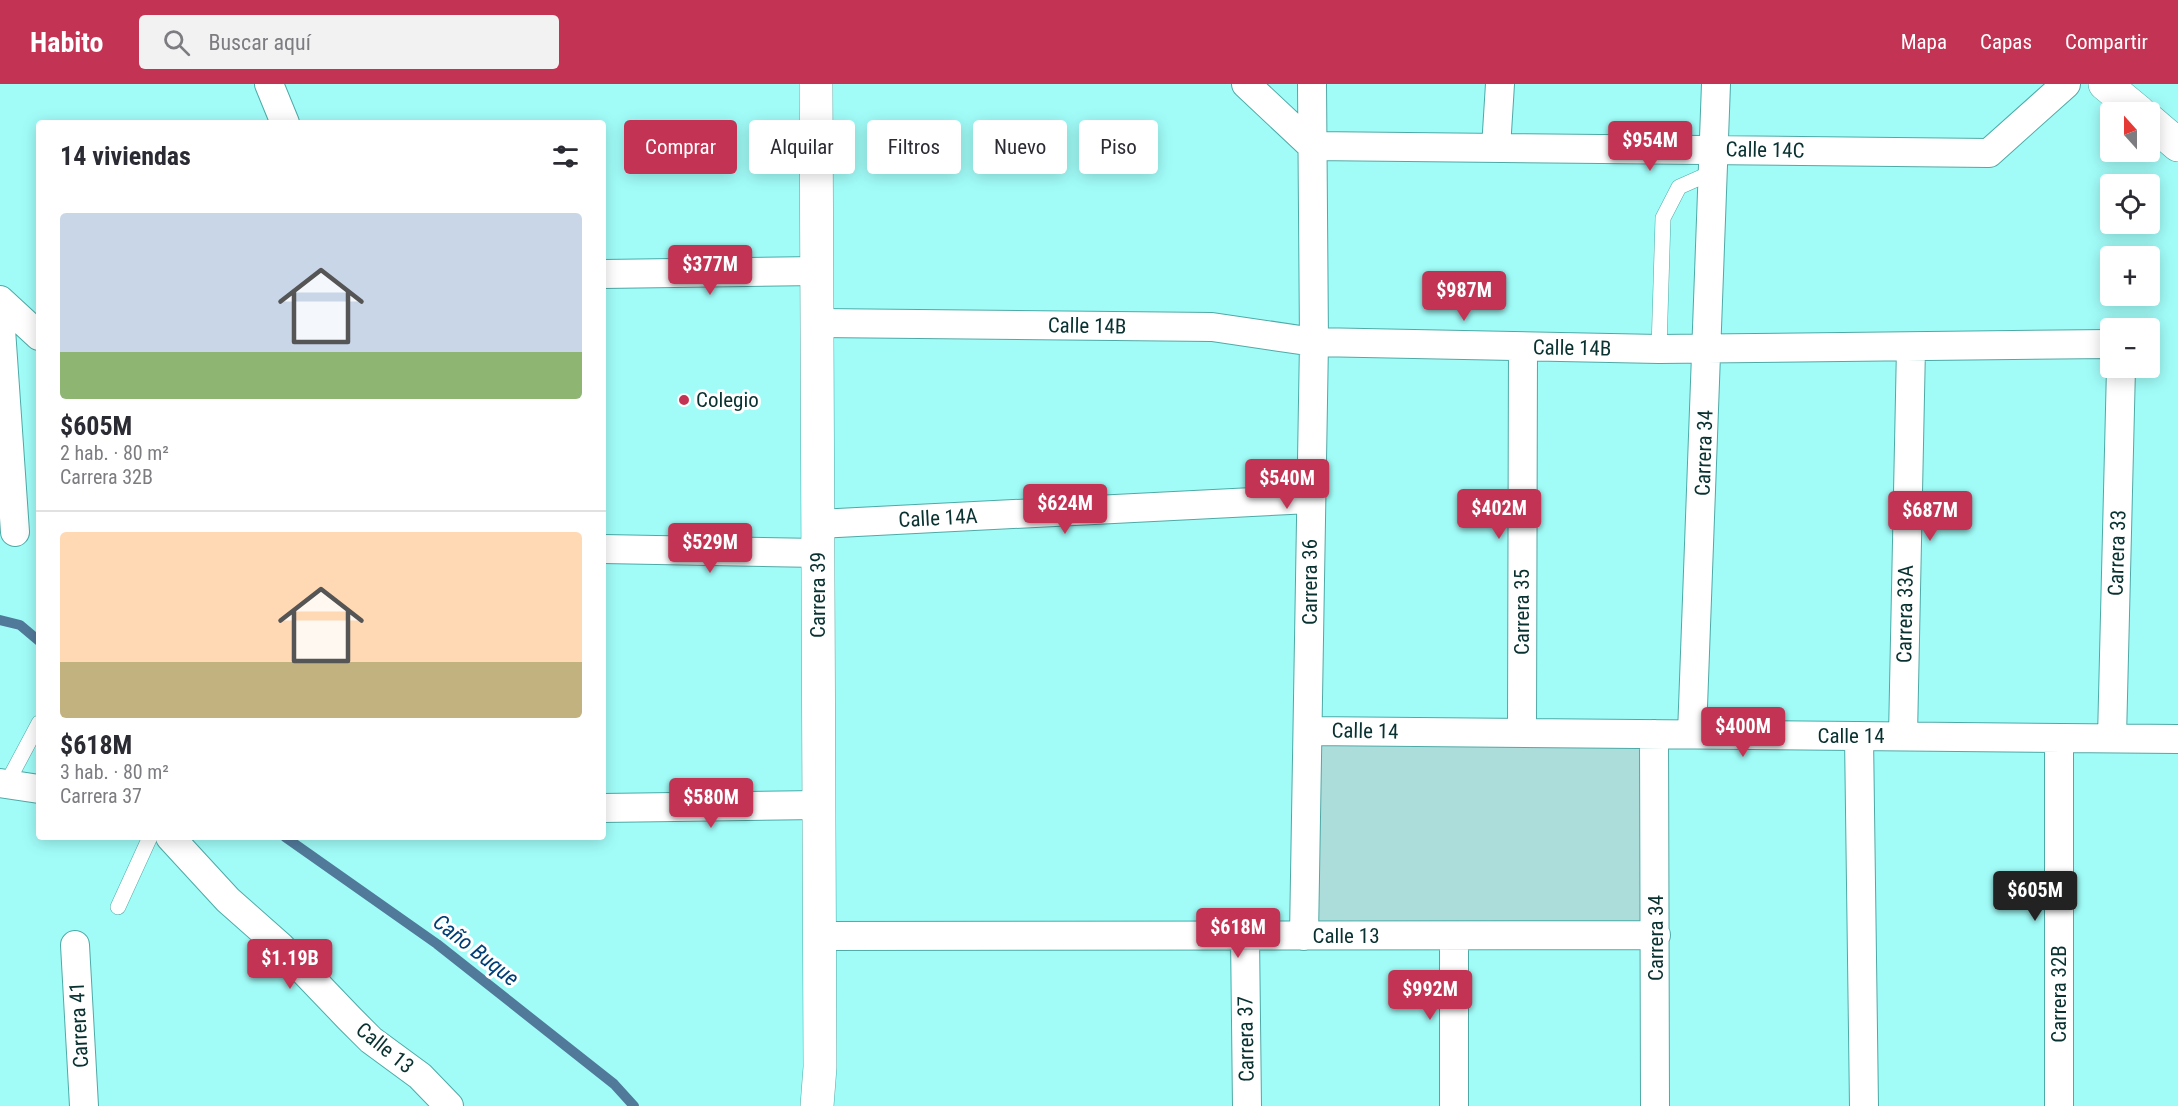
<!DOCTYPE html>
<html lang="es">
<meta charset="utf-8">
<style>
:root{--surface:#fff;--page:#f2f2f3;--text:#2b2b33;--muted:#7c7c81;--line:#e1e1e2;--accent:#c33354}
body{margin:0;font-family:"Roboto Condensed",sans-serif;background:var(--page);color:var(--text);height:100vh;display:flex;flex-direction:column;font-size:22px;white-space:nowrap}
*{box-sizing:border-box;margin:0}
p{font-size:20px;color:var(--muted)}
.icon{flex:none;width:33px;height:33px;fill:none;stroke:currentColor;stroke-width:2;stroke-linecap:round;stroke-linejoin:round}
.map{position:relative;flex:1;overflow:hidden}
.panel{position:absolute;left:36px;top:36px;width:570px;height:720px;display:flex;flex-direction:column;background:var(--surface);border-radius:6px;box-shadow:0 3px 15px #0003}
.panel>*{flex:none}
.top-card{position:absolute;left:624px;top:36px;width:570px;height:54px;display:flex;gap:12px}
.needle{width:39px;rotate:339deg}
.controls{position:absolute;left:2100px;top:18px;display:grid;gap:12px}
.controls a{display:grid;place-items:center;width:60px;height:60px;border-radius:6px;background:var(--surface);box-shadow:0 3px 15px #0003;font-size:30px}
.price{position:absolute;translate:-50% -51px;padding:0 14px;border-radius:6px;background:var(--accent);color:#fff;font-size:20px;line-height:39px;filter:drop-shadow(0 2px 3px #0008)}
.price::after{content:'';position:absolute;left:50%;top:36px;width:18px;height:14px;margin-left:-9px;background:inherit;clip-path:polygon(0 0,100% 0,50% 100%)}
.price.on{background:#222;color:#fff}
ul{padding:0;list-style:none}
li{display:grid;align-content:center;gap:12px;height:318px;padding:0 24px}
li+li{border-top:2px solid var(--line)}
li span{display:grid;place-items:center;height:186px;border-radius:6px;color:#555}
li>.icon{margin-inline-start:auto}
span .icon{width:108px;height:108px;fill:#fffc;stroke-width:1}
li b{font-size:26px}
h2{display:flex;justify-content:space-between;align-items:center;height:72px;padding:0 24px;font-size:26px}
.pill{padding:0 21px;border-radius:6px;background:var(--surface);box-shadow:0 3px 15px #0003;font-size:21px;line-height:54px}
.pill.on{background:var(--accent);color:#fff}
header{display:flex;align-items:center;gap:36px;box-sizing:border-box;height:84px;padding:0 30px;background:var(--accent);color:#fff}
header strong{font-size:28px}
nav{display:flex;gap:33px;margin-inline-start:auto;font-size:21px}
.search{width:420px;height:54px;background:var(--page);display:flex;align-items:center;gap:15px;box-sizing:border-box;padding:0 21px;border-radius:6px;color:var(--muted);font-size:22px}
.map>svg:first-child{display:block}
.green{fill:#acdddb}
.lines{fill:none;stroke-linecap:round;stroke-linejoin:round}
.stream{stroke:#517a9a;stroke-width:10}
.lane-casing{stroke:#4eaaa7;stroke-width:16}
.street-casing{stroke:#4eaaa7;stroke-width:30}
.secondary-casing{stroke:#4eaaa7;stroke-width:34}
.lane{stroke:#fff;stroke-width:15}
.street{stroke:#fff;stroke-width:28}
.secondary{stroke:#fff;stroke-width:33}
.poi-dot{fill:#c33354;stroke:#fff;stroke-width:2}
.labels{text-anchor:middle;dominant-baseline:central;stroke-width:6;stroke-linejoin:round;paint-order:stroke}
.street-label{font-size:21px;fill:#083130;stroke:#fff}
.poi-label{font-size:21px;fill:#083130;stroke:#fff;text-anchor:start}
.water-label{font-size:22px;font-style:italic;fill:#003e76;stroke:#fff}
</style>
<header>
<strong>Habito</strong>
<div class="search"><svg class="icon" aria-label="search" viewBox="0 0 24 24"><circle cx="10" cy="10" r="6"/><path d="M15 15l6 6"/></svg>Buscar aquí</div>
<nav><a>Mapa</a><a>Capas</a><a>Compartir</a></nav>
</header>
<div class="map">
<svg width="2178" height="1022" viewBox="0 0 2178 1022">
<rect width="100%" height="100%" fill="#a1fcf8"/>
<path class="green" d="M1308,647L1654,650L1656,851L1304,852Z"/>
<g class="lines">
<path class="stream" d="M0,536L20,541L39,557
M285,753L437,860L614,1000L634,1022"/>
<g class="lane-casing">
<path id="lane" d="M1659,265L1663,134L1679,103L1713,88
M7,699L39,639
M118,823L150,753"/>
</g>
<g class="street-casing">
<path id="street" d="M269,0L285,39
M1246,0L1312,62L1989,69L2066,0
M1496,64L1500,0
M603,190L817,187
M0,216L39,252
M0,231L15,448
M819,239L1212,243L1314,258L1659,265L2110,260
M818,440L1310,415
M603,465L818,469
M1308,647L2178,655
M1522,649L1523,263
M1654,650L1655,1022
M1692,650L1716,0
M1859,652L1864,1022
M1903,652L1911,263
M2112,654L2121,284
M0,699L39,705
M603,724L818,721
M170,753L228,816L280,862L349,934L371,956L420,992L449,1022
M819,852L1656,851
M1245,852L1247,1022
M1304,852L1314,258L1312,0
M1454,852V1022
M75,861L84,1022
M2059,1022V654"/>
</g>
<g class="secondary-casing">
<path id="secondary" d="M816,0L820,983L817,1022
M2105,0L2139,28
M2150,37L2178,61"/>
</g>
<use href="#lane" class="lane"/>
<use href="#street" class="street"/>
<use href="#secondary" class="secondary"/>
</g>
<circle class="poi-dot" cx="684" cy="316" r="6"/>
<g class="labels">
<g class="street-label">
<text transform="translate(1765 66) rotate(1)">Calle 14C</text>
<text transform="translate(1087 242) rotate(1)">Calle 14B</text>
<text transform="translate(1572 264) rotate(1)">Calle 14B</text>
<text transform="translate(1704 369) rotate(-88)">Carrera 34</text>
<text transform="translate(938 434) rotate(-3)">Calle 14A</text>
<text transform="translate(2117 469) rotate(-88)">Carrera 33</text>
<text transform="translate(1310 498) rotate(-90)">Carrera 36</text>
<text transform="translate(818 511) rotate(-90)">Carrera 39</text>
<text transform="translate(1522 528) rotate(-90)">Carrera 35</text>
<text transform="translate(1905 530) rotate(-89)">Carrera 33A</text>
<text transform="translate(1365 647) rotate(1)">Calle 14</text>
<text x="1851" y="652">Calle 14</text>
<text x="1346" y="852">Calle 13</text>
<text transform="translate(1656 854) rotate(-90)">Carrera 34</text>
<text transform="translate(2059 910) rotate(-90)">Carrera 32B</text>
<text transform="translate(79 941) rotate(-93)">Carrera 41</text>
<text transform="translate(1246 955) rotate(-91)">Carrera 37</text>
<text transform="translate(385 964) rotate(39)">Calle 13</text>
</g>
<g class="poi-label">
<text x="696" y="316">Colegio</text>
</g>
<g class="water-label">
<text transform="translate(476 866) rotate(38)">Caño Buque</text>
</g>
</g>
</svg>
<div class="controls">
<a><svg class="needle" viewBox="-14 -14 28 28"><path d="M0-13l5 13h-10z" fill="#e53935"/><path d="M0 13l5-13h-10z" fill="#7c7c81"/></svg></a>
<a><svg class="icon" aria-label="locate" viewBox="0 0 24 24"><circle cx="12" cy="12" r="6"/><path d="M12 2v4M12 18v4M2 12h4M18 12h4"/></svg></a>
<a>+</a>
<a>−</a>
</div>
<b class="price" style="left:1650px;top:88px">$954M</b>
<b class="price" style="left:710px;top:212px">$377M</b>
<b class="price" style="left:1464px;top:238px">$987M</b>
<b class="price" style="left:1287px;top:426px">$540M</b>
<b class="price" style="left:1065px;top:451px">$624M</b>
<b class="price" style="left:1499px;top:456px">$402M</b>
<b class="price" style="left:1930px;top:458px">$687M</b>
<b class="price" style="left:710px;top:490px">$529M</b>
<b class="price" style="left:1743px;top:674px">$400M</b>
<b class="price" style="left:711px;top:745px">$580M</b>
<b class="price on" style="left:2035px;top:838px">$605M</b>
<b class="price" style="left:1238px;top:875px">$618M</b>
<b class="price" style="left:290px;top:906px">$1.19B</b>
<b class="price" style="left:1430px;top:937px">$992M</b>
<div class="top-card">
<a class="pill on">Comprar</a>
<a class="pill">Alquilar</a>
<a class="pill">Filtros</a>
<a class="pill">Nuevo</a>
<a class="pill">Piso</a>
</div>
<section class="panel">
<h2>14 viviendas<svg class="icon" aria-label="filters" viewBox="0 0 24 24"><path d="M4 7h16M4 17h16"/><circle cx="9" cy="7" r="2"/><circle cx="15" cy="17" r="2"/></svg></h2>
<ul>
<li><span style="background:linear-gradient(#c9d6e8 75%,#8fb573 0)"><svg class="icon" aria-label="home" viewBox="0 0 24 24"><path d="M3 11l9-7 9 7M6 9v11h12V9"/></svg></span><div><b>$605M</b><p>2 hab. · 80 m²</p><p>Carrera 32B</p></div></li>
<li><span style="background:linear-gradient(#ffd9b3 70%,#c2b280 0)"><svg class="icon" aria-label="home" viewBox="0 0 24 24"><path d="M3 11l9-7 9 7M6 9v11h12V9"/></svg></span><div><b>$618M</b><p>3 hab. · 80 m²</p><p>Carrera 37</p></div></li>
</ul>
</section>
</div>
